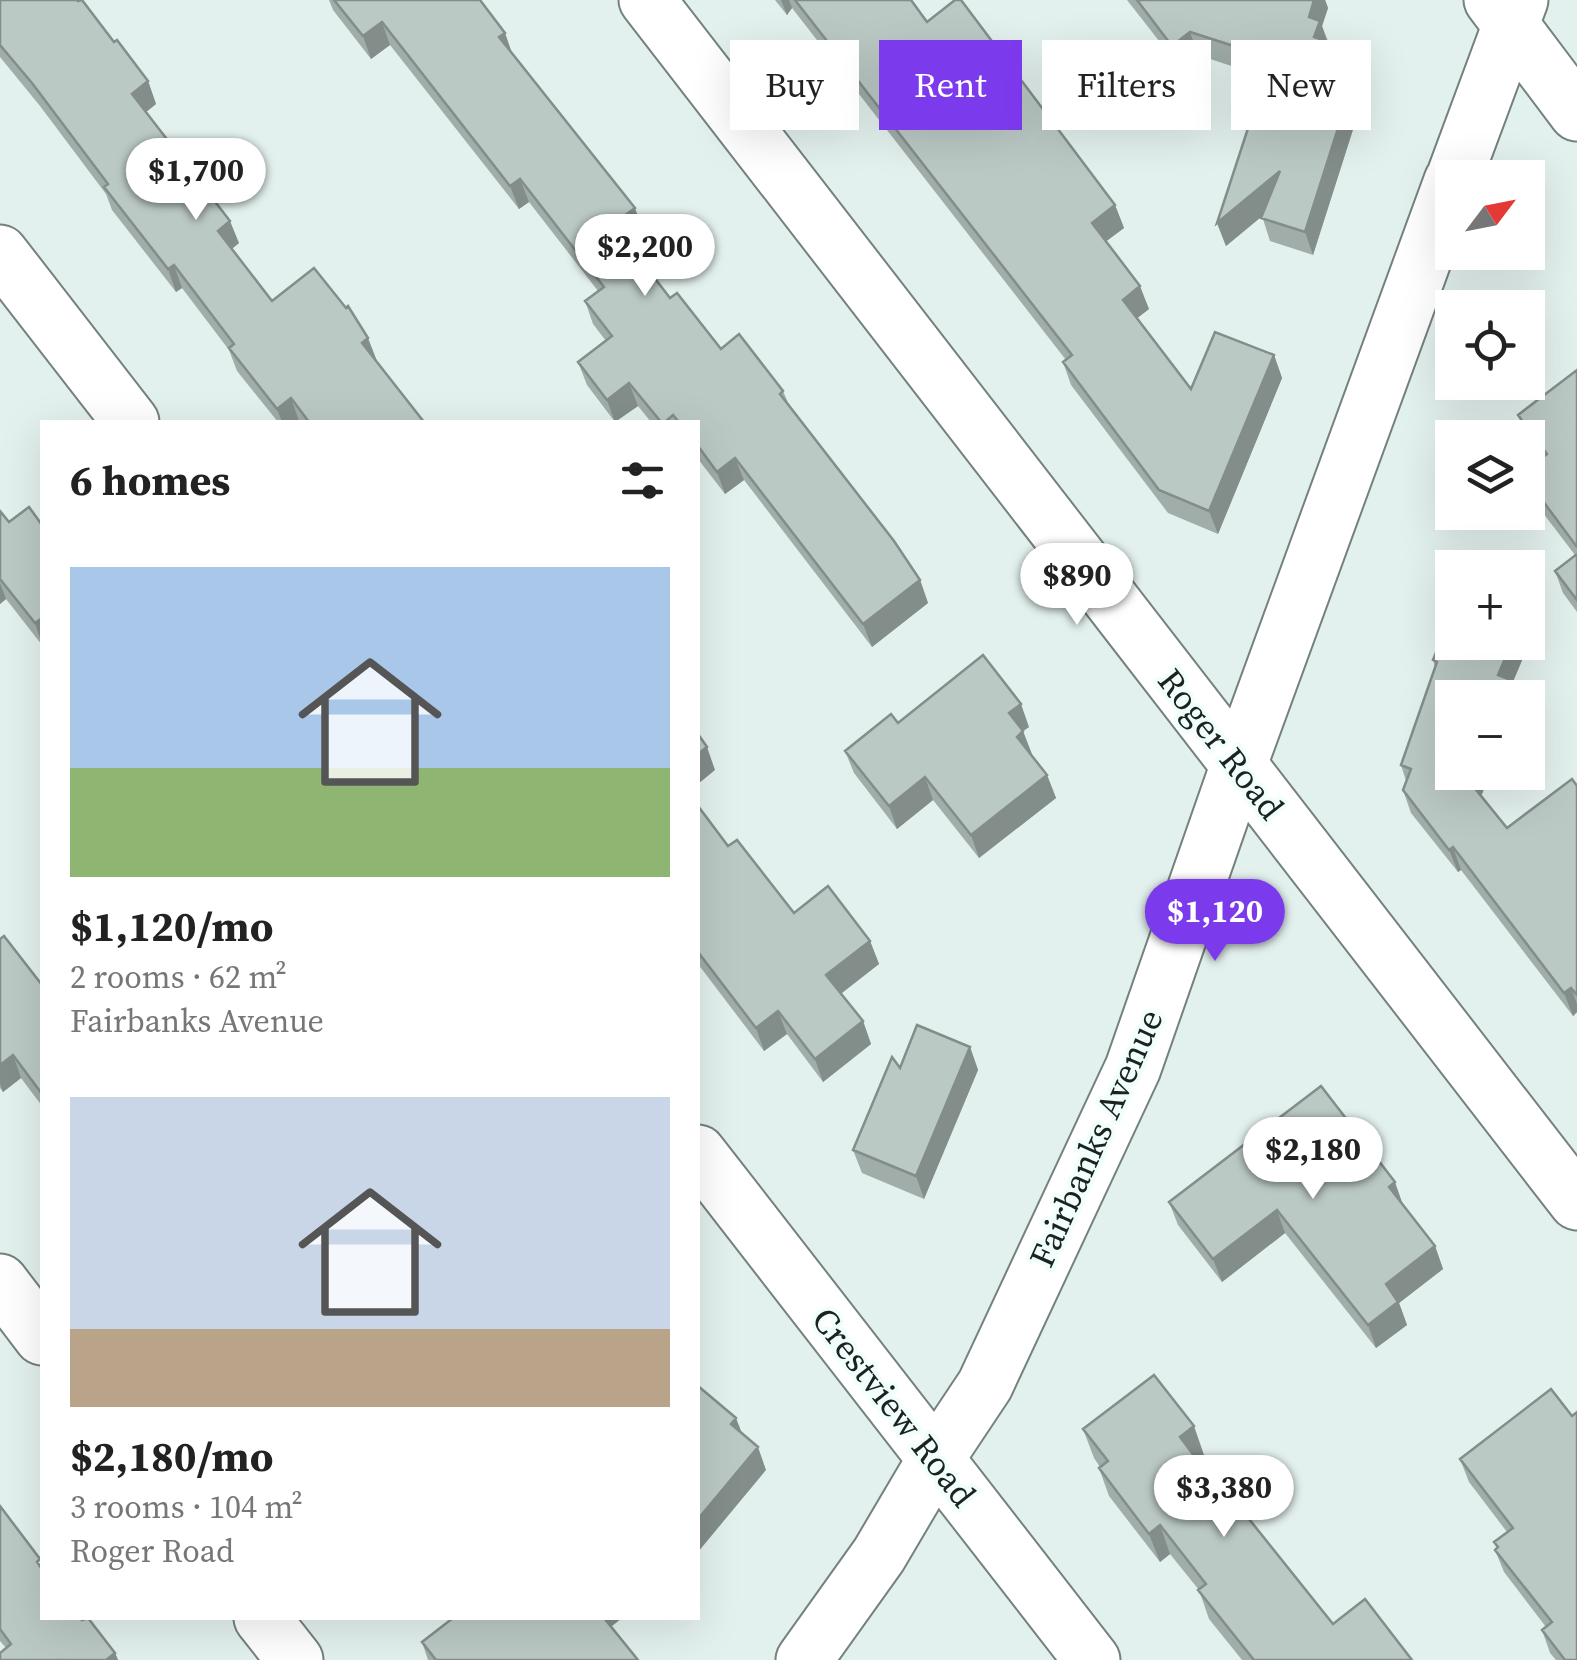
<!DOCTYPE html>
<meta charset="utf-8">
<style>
:root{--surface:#fff;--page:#f6f6f6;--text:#222;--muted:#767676;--accent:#7c3aed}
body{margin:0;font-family:"Source Serif 4",serif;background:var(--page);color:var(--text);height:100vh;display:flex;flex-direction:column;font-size:38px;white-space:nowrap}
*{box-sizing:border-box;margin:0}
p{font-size:32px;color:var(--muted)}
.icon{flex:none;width:55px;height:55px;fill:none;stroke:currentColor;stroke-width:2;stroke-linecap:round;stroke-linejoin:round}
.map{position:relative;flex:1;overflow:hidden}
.details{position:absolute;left:40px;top:420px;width:660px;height:1200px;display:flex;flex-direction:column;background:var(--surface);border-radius:0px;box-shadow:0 10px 40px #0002}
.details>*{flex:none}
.guide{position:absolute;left:730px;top:40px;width:695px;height:90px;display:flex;gap:20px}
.needle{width:65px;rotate:58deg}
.controls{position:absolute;left:1435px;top:160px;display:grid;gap:20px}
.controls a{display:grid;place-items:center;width:110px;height:110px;border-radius:0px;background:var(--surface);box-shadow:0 10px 40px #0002;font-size:50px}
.price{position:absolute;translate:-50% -85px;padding:0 22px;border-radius:35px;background:#fff;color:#222;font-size:32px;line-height:65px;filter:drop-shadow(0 2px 5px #0008)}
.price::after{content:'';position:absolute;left:50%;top:60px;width:30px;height:22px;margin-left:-15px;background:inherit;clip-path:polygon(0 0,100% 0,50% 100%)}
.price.selected{background:var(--accent);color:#fff}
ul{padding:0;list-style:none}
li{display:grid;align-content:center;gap:20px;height:530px;padding:0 30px}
li span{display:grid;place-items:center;height:310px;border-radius:0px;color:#555}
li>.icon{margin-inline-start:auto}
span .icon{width:180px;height:180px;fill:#fffc;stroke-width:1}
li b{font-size:42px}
h2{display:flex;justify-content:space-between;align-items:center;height:120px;padding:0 30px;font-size:42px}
.tag{padding:0 35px;border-radius:0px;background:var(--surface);box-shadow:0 10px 40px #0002;font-size:35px;line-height:90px}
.tag.selected{background:var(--accent);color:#fff}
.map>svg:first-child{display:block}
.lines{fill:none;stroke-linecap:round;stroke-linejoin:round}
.minor-casing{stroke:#74817f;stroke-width:59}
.minor{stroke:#fff;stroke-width:55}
.wall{fill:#a1ada9}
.shaded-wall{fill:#838d8a}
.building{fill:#bbc9c5;stroke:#838d8a;stroke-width:2.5}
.labels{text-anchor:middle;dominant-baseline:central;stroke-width:8;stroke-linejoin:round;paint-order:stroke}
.street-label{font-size:35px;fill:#1d2221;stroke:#f0fffb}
</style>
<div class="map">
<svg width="1577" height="1660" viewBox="0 0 1577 1660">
<rect width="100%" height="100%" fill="#e3f1ee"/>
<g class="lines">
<g class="minor-casing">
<path id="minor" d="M647,0L1577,1202
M1492,0L1577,113
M1454,178L1520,0
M0,253L131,422
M698,1153L1092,1660
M0,1282L42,1337
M262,1618L295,1660
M804,1660L879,1555L935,1460L985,1385L1133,1068L1238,767L1452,181"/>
</g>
<use href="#minor" class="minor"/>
</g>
<path class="wall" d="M0,0L114,42L148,81L156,104L146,112L239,243L232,249L272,301L376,361L424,422H278L237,371L229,350L182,288L176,292L112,210L106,194L40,106L0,57Z
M329,0H480L505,33L512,54L643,231L628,243L670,298L721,349L783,391L789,405L920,580L928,603L872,647L744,480L725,494L698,459V422H651L638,406L615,422L587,385L578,362L606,341L593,324L585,301L598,291L529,202L519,209L390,45L371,59L333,10Z
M775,0H911L927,22L1115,205L1124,228L1106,241L1149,309L1137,318L1191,389L1274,355L1282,378L1218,534L1168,513L1071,385L1063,362L1066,360L792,8L787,15Z
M1127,0H1325L1328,8L1322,26L1328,41L1355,51L1364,74L1360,84L1364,95L1313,255L1270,241L1262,216L1226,246L1217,223L1265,77L1198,55L1181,69Z
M1577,370V612L1563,593L1555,571L1575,555L1530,496L1528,490V468L1541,458L1528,440V438H1526L1518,415Z
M0,511L9,522L42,525V645L6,599L0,604Z
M1523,658L1512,684L1517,698H1452V772H1491L1481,796L1507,828L1577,786V1012L1573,1016L1461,870L1458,872L1411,813L1403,790L1406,781L1401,765L1435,667L1433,660Z
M898,723L1029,727L1023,731L1031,754L1047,775L1056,798L979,858L933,800L897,829L854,773L845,751Z
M698,806L728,846L794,913L870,941L879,964L841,994L863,1021L871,1044L823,1082L787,1034L764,1051L698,964Z
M0,939L42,985V1106L21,1078L3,1092L0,1088Z
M970,1047L978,1070L924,1199L862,1173L853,1150Z
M1169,1202L1403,1205L1435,1246L1443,1269L1399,1303L1407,1325L1376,1348L1285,1233L1222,1282L1178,1225Z
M1551,1389L1577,1660H1556L1550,1653L1542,1630L1546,1627L1504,1572L1495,1550L1497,1548L1494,1542L1507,1532L1469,1482L1460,1459Z
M1083,1429L1204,1455L1197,1460L1240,1517L1333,1624L1412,1660H1242L1209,1619L1199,1590L1170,1554L1160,1562L1109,1496L1099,1468L1100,1467L1094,1458Z
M0,1506L42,1618L115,1653L118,1660H0L6,1648L0,1641Z
M622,1618L611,1627L638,1660H428L422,1642Z"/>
<path class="shaded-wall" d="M781,0H789L792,8L787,15Z
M1314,0H1325L1328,8L1322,26L1328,44L1323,60L1309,17Z
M382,22L390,45L371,59L363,36Z
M1190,32L1198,55L1181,69L1172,46Z
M505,33L513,56L499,37Z
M1355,51L1364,74L1360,84L1364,95L1313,255L1305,232Z
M148,81L156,104L140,117L132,94Z
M1280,171L1289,194L1226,246L1217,223Z
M520,179L529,202L519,209L510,186Z
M1115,205L1124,228L1100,246L1092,223Z
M635,208L643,231L622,247L613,224Z
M230,221L239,243L226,253L218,231Z
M174,265L182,288L176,292L168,269Z
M1140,286L1149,309L1131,323L1123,300Z
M368,338L377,361L362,343Z
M1274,355L1282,378L1218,534L1209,511Z
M629,383L638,406L615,422L607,400Z
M291,398L299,421L282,422L277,409Z
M735,458L744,480L725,494L717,472Z
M920,580L928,603L872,647L863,624Z
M0,583L6,599L0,604Z
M42,618V644L35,623Z
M1512,642H1518L1523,658L1512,684L1517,698H1504L1498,675Z
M1021,704L1029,727L1023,731L1032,754L1025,759L1009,713Z
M707,747L715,770L698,784V754Z
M1473,772H1491L1478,804L1469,781Z
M1047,775L1056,798L979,858L971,835Z
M925,777L933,800L897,829L889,806Z
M1453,847L1461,870L1458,872L1449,850Z
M870,941L879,964L835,998L826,975Z
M1571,988L1577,1004V1012L1573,1016L1564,993Z
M778,1011L787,1034L764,1051L756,1028Z
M863,1021L871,1044L823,1082L815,1059Z
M970,1047L978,1070L924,1199L916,1176Z
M13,1055L21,1078L3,1092L0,1084V1065Z
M1395,1182L1403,1205L1389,1187Z
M1277,1210L1285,1233L1222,1282L1213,1259Z
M1435,1246L1443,1269L1399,1303L1407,1325L1376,1348L1368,1325L1386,1284Z
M736,1418L745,1441L731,1424Z
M1194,1426L1204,1455L1190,1466L1180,1437Z
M758,1447L766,1470L698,1552V1519Z
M1160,1525L1170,1554L1160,1562L1149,1534Z
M600,1618H622L605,1631Z
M115,1653L118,1660H106Z"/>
<path class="building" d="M0,0H77L78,1L82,0L114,42L117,40L148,81L132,94L230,221L218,231L272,301L314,268L346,308L348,306L368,338L362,343L424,422H309L291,398L277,409L229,348L234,344L174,265L168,269L104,187L108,184L32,83L0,45Z
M334,0H480L505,33L499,37L635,208L613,224L670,298L677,293L721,349L739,334L783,391L780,394L894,541L920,580L863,624L735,458L717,472L698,446V422H679L673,415L665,422H661L629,383L607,400L578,362L612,336L585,301L604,287L520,179L510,186L382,22L363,36Z
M795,0H911L927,22L955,0H961L1115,205L1092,223L1140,286L1123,300L1191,389L1215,332L1274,355L1209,511L1159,490L1063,362L1072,355Z
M1137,0H1314L1309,17L1320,21L1314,37L1355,51L1349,70L1356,72L1305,232L1261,218L1280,171L1217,223L1271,58L1190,32L1172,46Z
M1577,370V547L1528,481V468L1547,454L1518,415Z
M29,507L42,525V618L35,623L0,579V511L9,522Z
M1577,554V600L1555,571Z
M1452,613V642H1512L1498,675L1511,680L1504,698H1452V772H1473L1469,781L1507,828L1572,779L1577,786V995L1571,988L1564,993L1453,847L1449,850L1403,790L1411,769L1401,765L1437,662L1433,660Z
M983,655L1021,704L1009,713L1023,731L1017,737L1047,775L971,835L925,777L889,806L845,751L891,714L898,723Z
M698,734L707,747L698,754Z
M698,806L728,846L737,840L794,913L828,886L870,941L826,975L863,1021L815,1059L778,1011L756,1028L698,952Z
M4,936L42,985V1094L13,1055L0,1065V939Z
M917,1025L970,1047L916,1176L853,1150L892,1057L900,1068Z
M1321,1086L1395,1182L1389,1187L1435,1246L1386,1284L1398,1302L1368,1325L1277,1210L1213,1259L1169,1202Z
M1154,1375L1194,1426L1180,1437L1240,1517L1245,1514L1333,1624L1365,1599L1412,1660H1254L1198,1590L1206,1584L1160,1525L1149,1534L1099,1468L1108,1461L1083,1429Z
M698,1386L736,1418L731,1424L758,1447L698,1519Z
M1551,1389L1572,1416L1577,1412V1660H1565L1542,1630L1552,1622L1495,1550L1498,1547L1494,1542L1513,1528L1460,1459Z
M0,1506L40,1559L37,1562L42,1569V1618H80L82,1620L88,1618L115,1653L106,1660H0V1653L11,1644L0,1629Z
M453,1618H604L638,1660H436L422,1642Z"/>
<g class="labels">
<g class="street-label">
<text transform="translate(1221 744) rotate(52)">Roger Road</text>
<text transform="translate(1096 1138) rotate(-66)">Fairbanks Avenue</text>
<text transform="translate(894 1407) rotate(52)">Crestview Road</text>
</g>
</g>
</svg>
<div class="controls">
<a><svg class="needle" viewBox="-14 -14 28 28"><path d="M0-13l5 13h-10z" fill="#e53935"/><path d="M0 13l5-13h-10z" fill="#767676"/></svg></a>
<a><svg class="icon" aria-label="locate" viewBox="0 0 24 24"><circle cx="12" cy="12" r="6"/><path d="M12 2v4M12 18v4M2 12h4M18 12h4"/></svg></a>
<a><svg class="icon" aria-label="layers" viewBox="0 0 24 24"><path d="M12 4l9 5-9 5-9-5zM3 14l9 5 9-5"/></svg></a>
<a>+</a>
<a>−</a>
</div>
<b class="price" style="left:196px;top:223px">$1,700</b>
<b class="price" style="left:645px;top:299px">$2,200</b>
<b class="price" style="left:1077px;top:628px">$890</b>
<b class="price selected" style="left:1215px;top:964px">$1,120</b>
<b class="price" style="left:1313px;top:1202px">$2,180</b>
<b class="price" style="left:1224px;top:1540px">$3,380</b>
<div class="guide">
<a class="tag">Buy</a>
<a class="tag selected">Rent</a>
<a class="tag">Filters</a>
<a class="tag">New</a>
</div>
<section class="details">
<h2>6 homes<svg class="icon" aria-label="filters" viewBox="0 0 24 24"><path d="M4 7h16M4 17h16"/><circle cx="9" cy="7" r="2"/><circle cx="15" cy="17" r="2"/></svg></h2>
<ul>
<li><span style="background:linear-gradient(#a9c7e8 65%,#8fb573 0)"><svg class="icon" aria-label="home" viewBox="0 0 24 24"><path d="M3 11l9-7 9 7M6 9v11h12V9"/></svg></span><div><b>$1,120/mo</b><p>2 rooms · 62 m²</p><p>Fairbanks Avenue</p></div></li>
<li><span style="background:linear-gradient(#c9d6e8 75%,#b9a48a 0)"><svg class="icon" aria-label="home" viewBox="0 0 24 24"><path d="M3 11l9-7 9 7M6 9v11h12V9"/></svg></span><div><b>$2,180/mo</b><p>3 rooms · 104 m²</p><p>Roger Road</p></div></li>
</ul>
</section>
</div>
